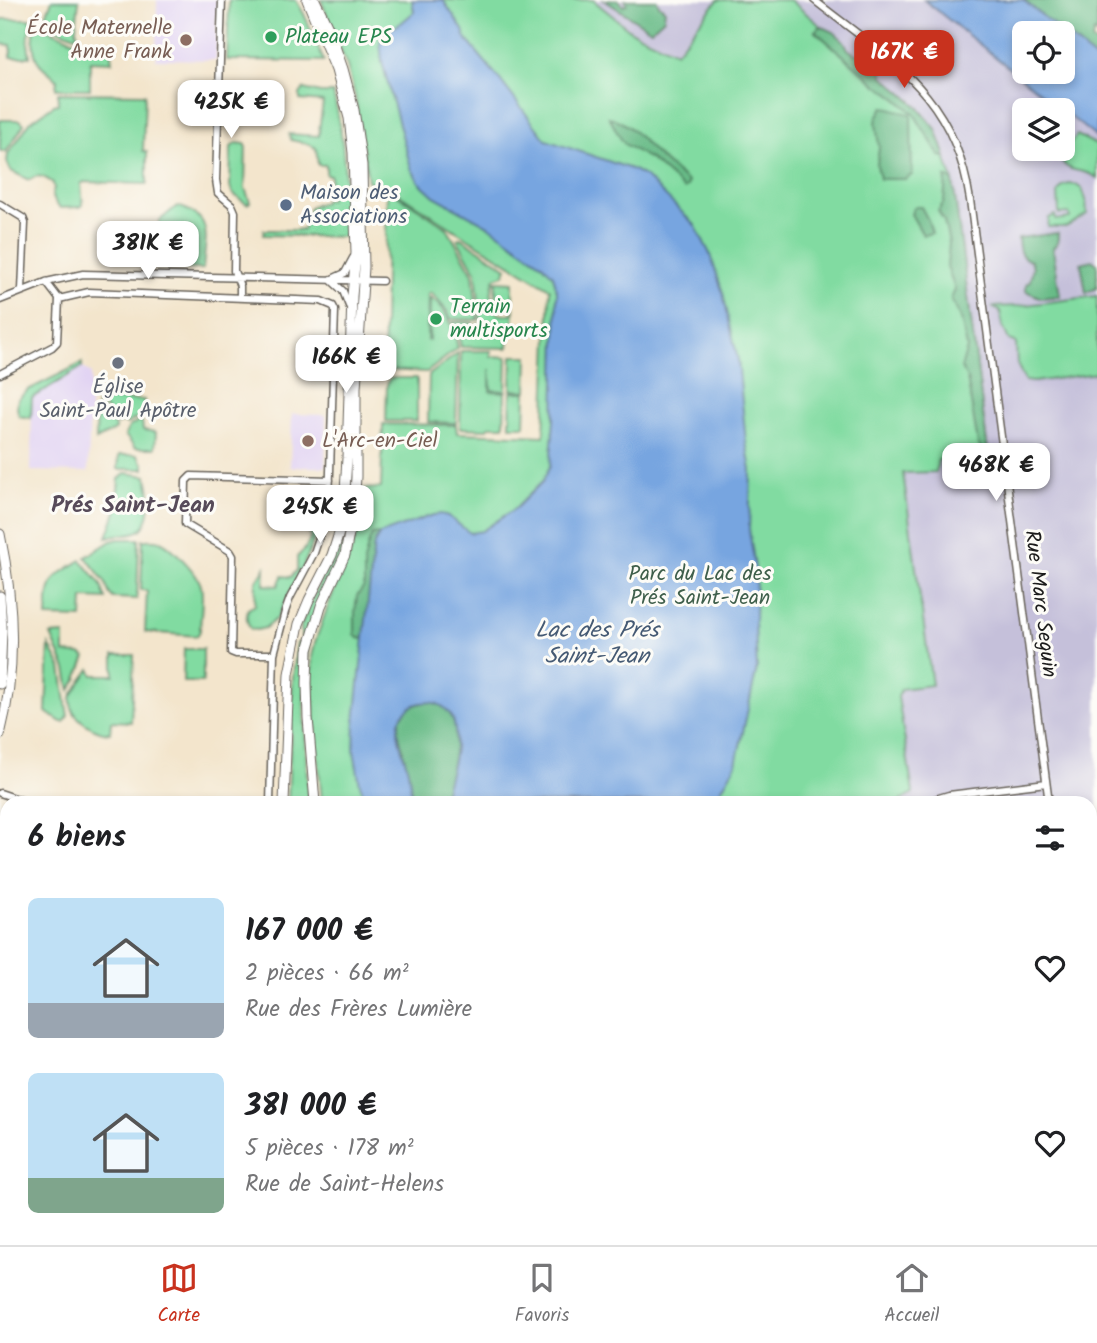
<!DOCTYPE html>
<html lang="fr">
<meta charset="utf-8">
<style>
:root{--surface:#fff;--page:#f6f6f6;--text:#202124;--muted:#757577;--line:#e0e0e0;--accent:#c8321e}
body{margin:0;font-family:Kalam,sans-serif;background:var(--page);color:var(--text);height:100vh;display:flex;flex-direction:column;font-size:26px;white-space:nowrap}
*{box-sizing:border-box;margin:0}
p{font-size:23px;color:var(--muted)}
.icon{flex:none;width:38px;height:38px;fill:none;stroke:currentColor;stroke-width:2;stroke-linecap:round;stroke-linejoin:round}
.map{position:relative;flex:1;overflow:hidden}
.details{position:absolute;left:0px;top:796px;width:1097px;height:450px;display:flex;flex-direction:column;background:var(--surface);border-radius:21px 21px 0 0;box-shadow:0 4px 10px #0003}
.details>*{flex:none}
.controls{position:absolute;left:1012px;top:21px;display:grid;gap:14px}
.controls a{display:grid;place-items:center;width:63px;height:63px;border-radius:10px;background:var(--surface);box-shadow:0 4px 10px #0003;font-size:35px}
.price{position:absolute;translate:-50% -60px;padding:0 16px;border-radius:14px;background:#fff;color:#222;font-size:23px;line-height:46px;filter:drop-shadow(0 2px 4px #0008)}
.price::after{content:'';position:absolute;left:50%;top:42px;width:21px;height:16px;margin-left:-10px;background:inherit;clip-path:polygon(0 0,100% 0,50% 100%)}
.price.current{background:var(--accent);color:#fff}
ul{padding:0;list-style:none}
li{display:flex;align-items:center;gap:21px;height:175px;padding:0 28px}
li span{display:grid;place-items:center;flex:none;width:196px;height:140px;border-radius:10px;color:#555}
li>.icon{margin-inline-start:auto}
span .icon{width:84px;height:84px;fill:#fffc;stroke-width:1}
li b{font-size:30px}
h2{display:flex;justify-content:space-between;align-items:center;height:84px;padding:0 28px;font-size:30px}
.dock{display:flex;justify-content:space-around;align-items:center;height:98px;border-top:2px solid var(--line);background:var(--surface);font-size:19px;color:var(--muted)}
.dock a{display:grid;justify-items:center;gap:4px}
.dock .current{color:var(--accent)}
.map>svg:first-child{display:block}
.built{fill:#e2d4f3}
.industrial{fill:#c5c0da}
.green{fill:#81dba1;stroke:#4e7c5e;stroke-width:2}
.forest{fill:#68bb87;stroke:#426c52;stroke-width:2}
.water{fill:#77a5e0;stroke:#4a607e;stroke-width:2;fill-rule:evenodd}
.lines{fill:none;stroke-linecap:round;stroke-linejoin:round}
.minor-casing{stroke:#67625a;stroke-width:9}
.secondary-casing{stroke:#67625a;stroke-width:11}
.primary-casing{stroke:#67625a;stroke-width:12}
.minor{stroke:#fff;stroke-width:6}
.secondary{stroke:#fff;stroke-width:9}
.primary{stroke:#fff;stroke-width:10}
.leisure-dot{fill:#2e9e5b;stroke:#fdfcf7;stroke-width:2.5}
.education-dot{fill:#8d6e63;stroke:#fdfcf7;stroke-width:2.5}
.service-dot{fill:#5c6f8a;stroke:#fdfcf7;stroke-width:2.5}
.worship-dot{fill:#6b7280;stroke:#fdfcf7;stroke-width:2.5}
.labels{text-anchor:middle;dominant-baseline:central;stroke-width:6;stroke-linejoin:round;paint-order:stroke}
.education-label{font-size:21px;fill:#785e54;stroke:#fdfcf7;text-anchor:end}
.leisure-label{font-size:21px;fill:#27864d;stroke:#fdfcf7;text-anchor:start}
.service-label{font-size:21px;fill:#4e5e75;stroke:#fdfcf7;text-anchor:start}
.worship-label{font-size:21px;fill:#5b616d;stroke:#fdfcf7}
.park-label{font-size:21px;fill:#3f5f4b;stroke:#fdfcf7}
.street-label{font-size:21px;fill:#1c1c1c;stroke:#fdfcf7}
.neighbourhood-label{font-size:23px;font-weight:bold;fill:#574b5a;stroke:#fdfcf7}
.water-label{font-size:23px;font-style:italic;fill:#455a74;stroke:#fdfcf7}
</style>
<div class="map">
<svg width="1097" height="1245" viewBox="0 0 1097 1245">
<rect width="100%" height="100%" fill="#fdfcf7"/>
<filter id="ink" filterUnits="userSpaceOnUse"><feTurbulence type="fractalNoise" baseFrequency=".0143" numOctaves="2"/><feDisplacementMap in="SourceGraphic" scale="14" xChannelSelector="R" yChannelSelector="G"/><feConvolveMatrix kernelMatrix="1 2 1 2 8 2 1 2 1" color-interpolation-filters="sRGB"/></filter>
<filter id="wash" filterUnits="userSpaceOnUse"><feTurbulence type="fractalNoise" baseFrequency=".00686" numOctaves="4" result="noise"/><feDisplacementMap in="SourceGraphic" scale="28" xChannelSelector="R" yChannelSelector="G"/><feGaussianBlur stdDeviation="1.57" result="paint"/><feColorMatrix in="noise" values="0 0 0 0 0 0 0 0 0 0 0 0 0 0 0 0 0 1.4 0 .05"/><feComposite in="paint" operator="in"/></filter>
<g filter="url(#wash)">
<rect width="100%" height="100%" fill="#f3e5cc"/>
<path class="built" d="M157,0H217L216,60L156,59Z
M82,367L91,374L88,472L31,471L32,398Z
M292,414L326,415L325,467H290Z
M0,1097L7,1106V1239H56L53,1245H0Z"/>
<path class="industrial" d="M593,0H718L676,52L631,31Z
M790,0H924L1062,110H1024V149H1062V111L1097,138V1064L1090,1069V803H897L913,793L898,698L901,689L932,685L903,473L936,472L938,460L989,458L953,181L943,149L916,105L883,76L882,70L861,54H855L848,49L844,41L834,32L821,26Z
M306,1239H806L797,1245H301Z"/>
<path class="green" d="M52,0H79L76,29L78,35L75,36L50,26L44,20Z
M229,0H296L304,14L324,61L227,60Z
M321,0H593L631,31L676,52L718,0H790L821,26L815,31L877,85L890,93L900,91L916,105L936,129L953,181L989,459L938,460L936,472L903,473L932,685L901,689L898,697L913,793L897,803H322L313,696L312,657L315,642L329,603L353,547L359,522L362,489L381,488L383,424L456,425L457,433L544,436L550,289L456,231L387,186L376,185L368,181L355,96L347,66Z
M0,19H31L28,43L30,57H11V45L0,44Z
M39,25L82,44L110,46L112,62L90,61V89H56L57,80C52,74 45,70 40,64C32,55 32,37 36,26Z
M304,89L320,93H333C346,142 346,186 345,237L263,235L264,230H303L310,207L324,202L325,199H330V175H326V165H318L316,148L308,144L291,140L289,134L319,136C319,124 322,113 323,102L300,100V94Z
M58,93L145,94L143,151L147,152V184L84,182L81,184L83,205L80,207L60,208L56,204L52,195L54,188L53,183C44,177 39,173 29,180L11,171L7,162L8,154L30,122L54,105L58,104Z
M0,120H20L24,124L6,152L0,151Z
M1077,135L1097,145V178C1083,167 1070,176 1059,158Z
M236,143L246,144L245,188L250,202L247,204L233,194L230,187L231,147Z
M1069,184L1076,185L1082,189L1086,200L1087,214L1066,227H1048L1049,218L1055,215L1056,220L1070,218L1069,213L1059,214L1058,192L1063,186Z
M387,188L447,228L473,274L478,320L451,319L447,311L431,293L428,294L427,340H429L430,298C448,309 454,329 458,348L427,372L383,370Z
M177,206C215,217 205,236 203,269L158,268L159,221Z
M461,238L507,268L504,275L495,278C489,292 488,323 512,313L514,310L513,326L481,321L476,273L457,239Z
M496,281L513,282V307H495Z
M1097,296V373L1034,382L1025,381L1017,364L1016,343L1009,340L1003,327L1000,311L992,307L1018,306Z
M453,322L473,323V328L476,330L477,324L481,325V331H487V326H496L497,331L499,327L509,330L508,348L461,347L457,329Z
M461,351H491V356L507,357L506,391L491,390L490,369V391L505,392L504,426H489L488,429L460,428Z
M458,353L456,423L428,422L429,375Z
M512,356H528L527,391L511,390Z
M82,363V367L32,398L31,418L19,416L17,408L18,399L28,390Z
M392,378H417V421H386L387,385L389,379Z
M511,392H526L525,426H510Z
M103,399L144,400V414L126,424L123,422L117,424L101,403Z
M97,404L115,427V430L96,440Z
M140,420L142,421L143,430L156,432L155,448H135L125,435L129,427Z
M119,455H137L144,465V469H118Z
M126,473L146,476C152,489 153,527 136,532C128,535 117,534 107,537L116,512L119,479Z
M306,511L319,527L303,567L277,618L265,628L257,630L251,629C246,622 246,617 248,609L255,605L256,582L265,568L264,585L278,586L282,576L291,577L297,570V557L305,549L311,537L300,513Z
M345,524L343,552L310,634L301,637V625Z
M119,539H139L137,599L113,598L109,593L105,582L86,557L111,541Z
M143,540C148,540 155,539 160,541C171,545 199,575 201,586C204,596 200,620 200,631L197,636L145,632L147,591L141,590Z
M81,560L100,583L106,599L83,598L82,618L47,617C49,579 49,580 81,560Z
M64,634V653L80,654L86,657L77,679L70,690L66,669L51,635Z
M306,639H308L304,701L308,801H288L293,676L297,643L303,642Z
M49,645L61,667L68,717L64,722H61L46,712Z
M184,649H203V682H183Z
M114,655H134L131,722L111,721L110,733C94,732 68,717 71,698C73,691 85,677 90,669L93,675H114Z
M0,1080L2,1095L7,1101V1211L4,1210L0,1217Z"/>
<path class="forest" d="M604,0H618L623,6L627,4L625,0H657L658,4L665,10L664,18L651,30Z
M1023,0H1097V34L1094,32L1092,40L1097,44V60Z
M821,26L834,32L844,41L848,49L855,54H861L882,70L883,76L916,105L936,129L946,157L940,156L914,114L890,93L877,85L815,31Z
M883,107C892,107 901,113 911,114L912,175L905,179H880L877,165L879,147L876,123L877,117Z
M609,117C630,123 639,137 653,151C664,162 676,172 688,182L687,187L684,189L650,159L626,145L622,141Z
M946,177L953,181L989,459L978,444L967,378L961,368L967,348L961,319L951,299L955,290L947,266L949,243L944,221L938,211L944,202Z
M914,207H921L928,220L932,233L923,235L911,214Z
M1058,233C1058,241 1058,244 1053,248L1060,296L1041,298L1026,291V284L1030,281L1033,267L1031,261C1019,257 1019,250 1018,238Z
M1092,260L1097,264V288L1086,293L1081,263Z
M380,534L374,545L365,639L358,638L355,635V612L357,596L364,587V562L368,545L372,535Z
M428,701C431,702 435,702 439,704C472,718 447,779 442,803H412L409,776L398,731L400,719L409,707Z"/>
<path class="water" d="M412,0H443L463,30L466,39L497,76L546,140L634,170L645,176L695,225L710,254L723,293L738,360L746,442L751,470L749,529L756,574L755,622L757,668L736,764L720,792L709,803H442C447,779 458,755 455,729C452,692 400,695 398,729C398,744 407,761 409,776C411,785 411,794 412,803H367L360,785L354,751L355,721L374,544L380,534L433,515L441,514L448,516L470,533L482,531L517,507L543,481L550,466L554,420L557,291L553,275L542,264L492,228L434,196L419,182L411,168L382,62L380,42L383,34L401,23L414,12Z
M924,0H1023L1097,60V138ZM1024,33H1062V72H1024Z
M1097,1064V1245H797L806,1239H1090V1069Z"/>
</g>
<g filter="url(#ink)">
<g class="lines">
<g class="minor-casing">
<path id="minor" d="M222,0L216,180L218,193L232,205L235,212L234,271L240,286V298
M814,0C892,62 954,93 970,200L1049,803
M0,204L23,218L25,223L22,290
M332,279L345,273L353,258
M331,280L343,291L349,306
M59,299L89,292L321,301L333,306L335,310L329,504L324,523L314,553L290,598L285,612L274,654L270,803
M0,300L46,282L83,274L382,281
M0,374L52,347L57,342L59,299L46,282
M274,654H236L231,652L233,556L230,551L185,524L186,481L191,476L330,480
M0,793L30,803
M922,803L949,795L1046,783
M0,1040L7,1022
M268,1239L275,1245
M310,1245L315,1239
M688,1245L697,1239"/>
</g>
<g class="secondary-casing">
<path id="secondary" d="M0,534C14,601 17,669 0,735
M0,596L2,631L0,684
M284,803L289,674L299,624L309,600L332,555L340,530L344,508L347,458L352,296L356,253L353,153L349,118L336,70L307,0
M315,803L308,718L307,683L308,650L321,606L345,555L354,507L356,477V388L364,267L362,165L354,110L343,69L329,29L315,0
M92,1245L95,1239
M102,1245L108,1239"/>
</g>
<g class="primary-casing">
<path id="primary" d="M0,1056L7,1064
M0,1069L7,1076
M144,1239L148,1245
M160,1239L162,1245"/>
</g>
<use href="#minor" class="minor"/>
<use href="#secondary" class="secondary"/>
<use href="#primary" class="primary"/>
</g>
</g>
<g class="leisure-dot">
<circle cx="271" cy="37" r="7"/>
<circle cx="436" cy="319" r="7"/>
</g>
<g class="education-dot">
<circle cx="186" cy="40" r="7"/>
<circle cx="308" cy="441" r="7"/>
</g>
<circle class="service-dot" cx="286" cy="205" r="7"/>
<circle class="worship-dot" cx="118" cy="363" r="7"/>
<g class="labels">
<g class="education-label">
<text x="172" y="28">École Maternelle<tspan x="172" dy="24">Anne Frank</tspan></text>
<text x="322" y="441" text-anchor="start">L'Arc-en-Ciel</text>
</g>
<g class="leisure-label">
<text x="285" y="37">Plateau EPS</text>
<text x="450" y="307">Terrain<tspan x="450" dy="24">multisports</tspan></text>
</g>
<g class="service-label">
<text x="300" y="193">Maison des<tspan x="300" dy="24">Associations</tspan></text>
</g>
<g class="worship-label">
<text x="118" y="387">Église<tspan x="118" dy="24">Saint-Paul Apôtre</tspan></text>
</g>
<g class="park-label">
<text x="700" y="574">Parc du Lac des<tspan x="700" dy="24">Prés Saint-Jean</tspan></text>
</g>
<g class="street-label">
<text transform="translate(1040 604) rotate(83)">Rue Marc Seguin</text>
</g>
<g class="neighbourhood-label">
<text x="133" y="506">Prés Saint-Jean</text>
</g>
<g class="water-label">
<text x="597" y="631">Lac des Prés<tspan x="597" dy="26">Saint-Jean</tspan></text>
</g>
</g>
</svg>
<div class="controls">
<a><svg class="icon" aria-label="locate" viewBox="0 0 24 24"><circle cx="12" cy="12" r="6"/><path d="M12 2v4M12 18v4M2 12h4M18 12h4"/></svg></a>
<a><svg class="icon" aria-label="layers" viewBox="0 0 24 24"><path d="M12 4l9 5-9 5-9-5zM3 14l9 5 9-5"/></svg></a>
</div>
<b class="price current" style="left:904px;top:90px">167K €</b>
<b class="price" style="left:231px;top:140px">425K €</b>
<b class="price" style="left:148px;top:281px">381K €</b>
<b class="price" style="left:346px;top:395px">166K €</b>
<b class="price" style="left:996px;top:503px">468K €</b>
<b class="price" style="left:320px;top:545px">245K €</b>
<section class="details">
<h2>6 biens<svg class="icon" aria-label="filters" viewBox="0 0 24 24"><path d="M4 7h16M4 17h16"/><circle cx="9" cy="7" r="2"/><circle cx="15" cy="17" r="2"/></svg></h2>
<ul>
<li><span style="background:linear-gradient(#bfe0f5 75%,#9aa5b1 0)"><svg class="icon" aria-label="home" viewBox="0 0 24 24"><path d="M3 11l9-7 9 7M6 9v11h12V9"/></svg></span><div><b>167 000 €</b><p>2 pièces · 66 m²</p><p>Rue des Frères Lumière</p></div><svg class="icon" aria-label="heart" viewBox="0 0 24 24"><path d="M12 20l-8-8c-3-5 5-10 8-4 3-6 11-1 8 4z"/></svg></li>
<li><span style="background:linear-gradient(#bfe0f5 75%,#7fa58c 0)"><svg class="icon" aria-label="home" viewBox="0 0 24 24"><path d="M3 11l9-7 9 7M6 9v11h12V9"/></svg></span><div><b>381 000 €</b><p>5 pièces · 178 m²</p><p>Rue de Saint-Helens</p></div><svg class="icon" aria-label="heart" viewBox="0 0 24 24"><path d="M12 20l-8-8c-3-5 5-10 8-4 3-6 11-1 8 4z"/></svg></li>
</ul>
</section>
</div>
<nav class="dock">
<a class="current"><svg class="icon" aria-label="map" viewBox="0 0 24 24"><path d="M3 6l6-2 6 2 6-2v14l-6 2-6-2-6 2zM9 4v14M15 6v14"/></svg>Carte</a>
<a><svg class="icon" aria-label="saved" viewBox="0 0 24 24"><path d="M7 4h10v16l-5-4-5 4z"/></svg>Favoris</a>
<a><svg class="icon" aria-label="home" viewBox="0 0 24 24"><path d="M3 11l9-7 9 7M6 9v11h12V9"/></svg>Accueil</a>
</nav>
